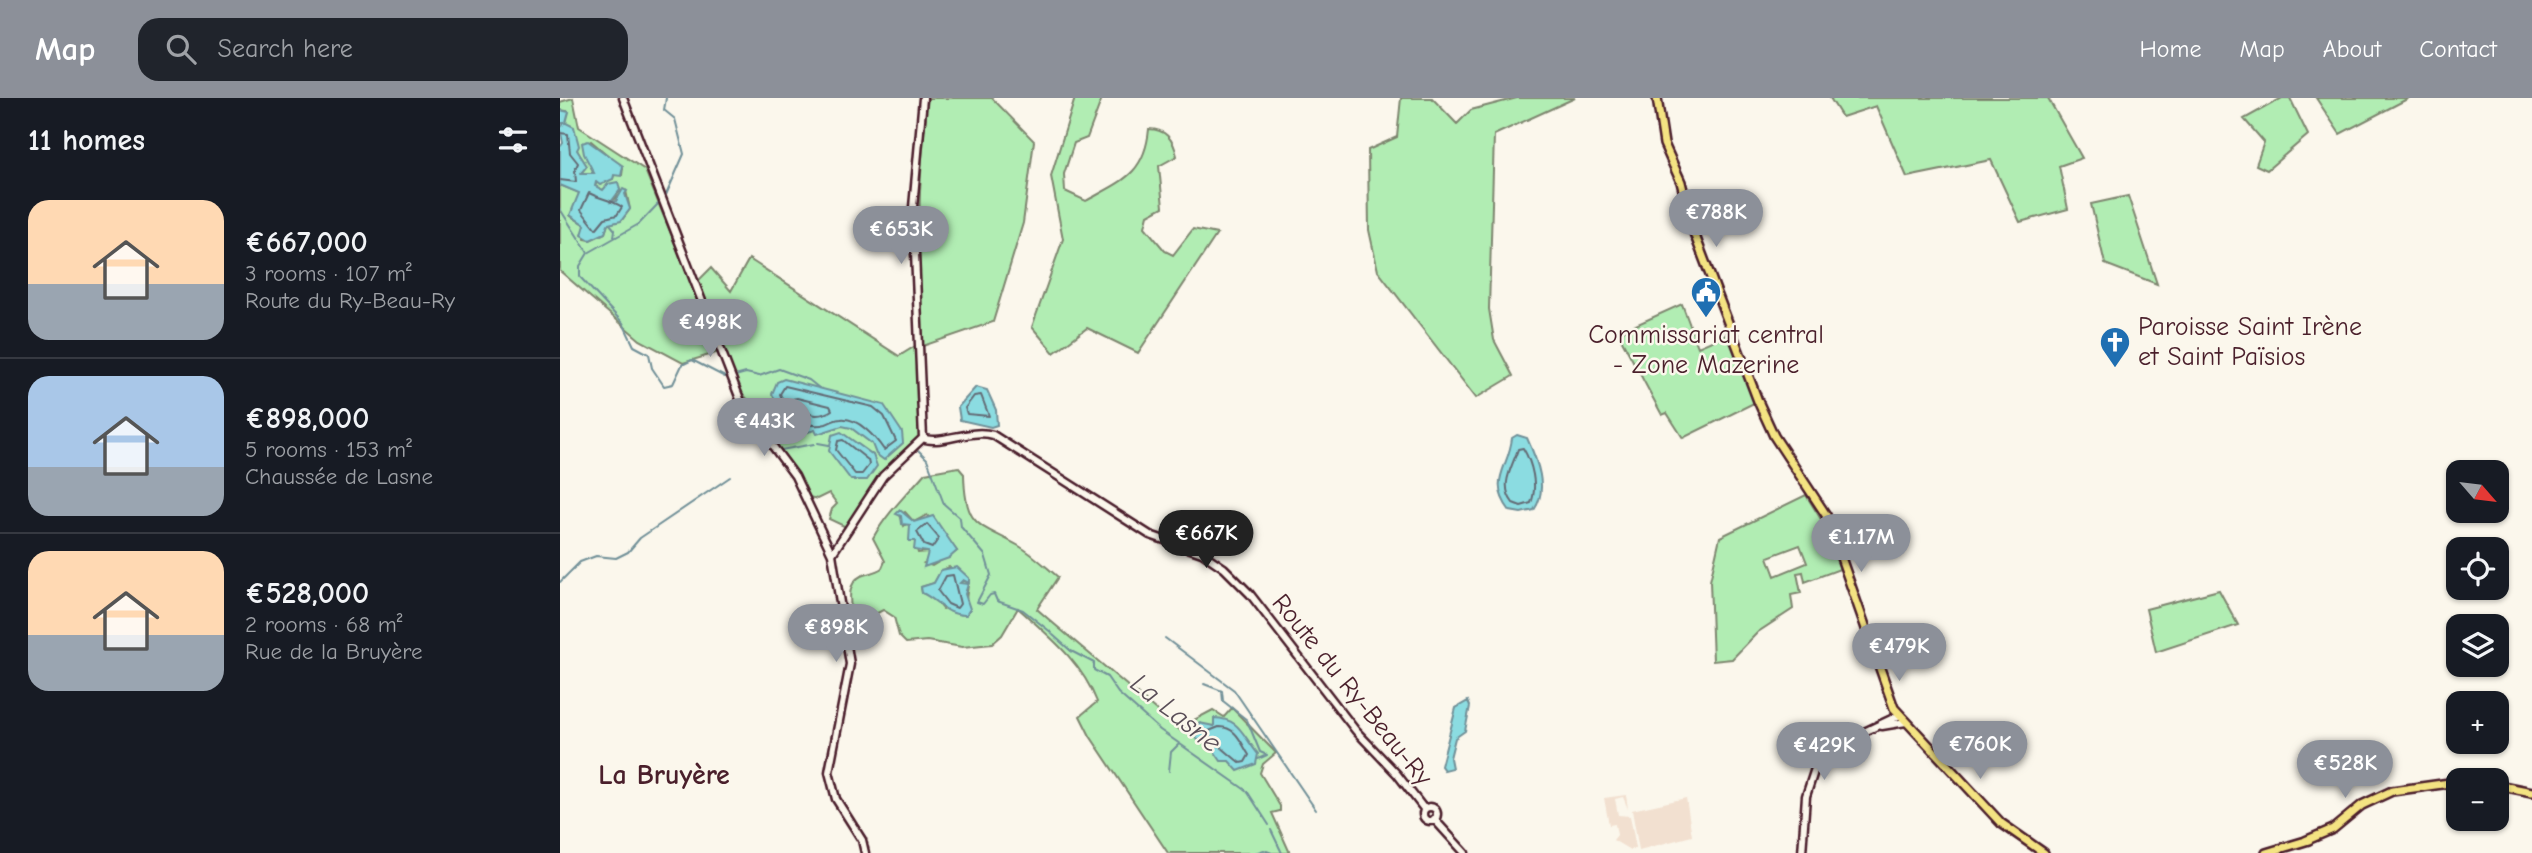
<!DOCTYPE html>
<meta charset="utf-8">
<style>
:root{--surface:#171b24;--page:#20242c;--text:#f1f3f6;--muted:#9ea1a6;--line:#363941;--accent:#8c9099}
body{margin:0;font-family:"Comic Neue",sans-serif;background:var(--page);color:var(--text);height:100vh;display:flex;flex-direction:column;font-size:26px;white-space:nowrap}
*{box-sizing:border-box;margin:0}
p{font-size:23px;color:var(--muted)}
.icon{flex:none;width:38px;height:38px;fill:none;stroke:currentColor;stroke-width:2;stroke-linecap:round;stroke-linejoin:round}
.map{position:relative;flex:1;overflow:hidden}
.details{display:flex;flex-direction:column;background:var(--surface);width:560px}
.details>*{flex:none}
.needle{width:46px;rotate:118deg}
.buttons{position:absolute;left:1886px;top:362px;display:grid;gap:14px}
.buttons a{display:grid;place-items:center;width:63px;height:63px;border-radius:14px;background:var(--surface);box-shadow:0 2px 5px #0004;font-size:35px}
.price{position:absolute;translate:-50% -60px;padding:0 16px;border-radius:24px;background:var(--accent);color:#fff;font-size:23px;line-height:46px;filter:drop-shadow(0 2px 4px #0008)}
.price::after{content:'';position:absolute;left:50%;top:42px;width:21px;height:16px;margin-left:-10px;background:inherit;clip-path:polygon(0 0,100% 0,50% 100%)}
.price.current{background:#222;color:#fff}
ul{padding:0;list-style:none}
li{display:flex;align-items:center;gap:21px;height:175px;padding:0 28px}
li+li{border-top:2px solid var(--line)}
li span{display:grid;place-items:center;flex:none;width:196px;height:140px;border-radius:21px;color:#555}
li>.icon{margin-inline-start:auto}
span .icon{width:84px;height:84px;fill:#fffc;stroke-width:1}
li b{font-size:30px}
h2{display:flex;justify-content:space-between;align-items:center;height:84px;padding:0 28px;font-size:30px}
header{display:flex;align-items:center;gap:42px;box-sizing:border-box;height:98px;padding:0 35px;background:var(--accent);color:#fff}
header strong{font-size:33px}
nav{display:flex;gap:38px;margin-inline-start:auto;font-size:24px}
.search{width:490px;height:63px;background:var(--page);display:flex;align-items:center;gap:18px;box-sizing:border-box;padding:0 24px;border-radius:21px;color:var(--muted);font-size:26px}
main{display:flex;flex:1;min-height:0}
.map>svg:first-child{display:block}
.built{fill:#f2e0d0}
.green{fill:#b1edb3;stroke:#7e866f;stroke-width:2;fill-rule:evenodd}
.water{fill:#8bdce1;stroke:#719098;stroke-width:2}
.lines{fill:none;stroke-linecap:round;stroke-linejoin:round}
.shore{stroke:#646b74;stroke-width:2}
.stream{stroke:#719098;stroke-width:2}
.minor-casing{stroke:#4a1f2b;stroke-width:11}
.major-casing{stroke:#4a1f2b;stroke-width:12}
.minor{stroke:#fbf7ec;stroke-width:6}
.major{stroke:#f4e382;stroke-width:7}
.labels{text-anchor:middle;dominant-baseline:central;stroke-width:5;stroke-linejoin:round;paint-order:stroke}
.poi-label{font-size:26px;fill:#4a1f2b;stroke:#fbf7ec;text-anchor:start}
.street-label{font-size:26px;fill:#4a1f2b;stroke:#fbf7ec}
.water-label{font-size:28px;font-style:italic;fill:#5a4e58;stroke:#fbf7ec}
.neighbourhood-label{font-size:28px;font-weight:bold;fill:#4a1f2b;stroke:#fbf7ec}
</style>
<header>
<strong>Map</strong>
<div class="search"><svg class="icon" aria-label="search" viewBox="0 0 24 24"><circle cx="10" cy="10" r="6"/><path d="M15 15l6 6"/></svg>Search here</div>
<nav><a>Home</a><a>Map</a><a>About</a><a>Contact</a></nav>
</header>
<main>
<section class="details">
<h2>11 homes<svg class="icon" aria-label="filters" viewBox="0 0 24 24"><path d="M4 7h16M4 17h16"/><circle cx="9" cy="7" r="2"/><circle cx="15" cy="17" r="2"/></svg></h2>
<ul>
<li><span style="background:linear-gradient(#ffd9b3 60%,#9aa5b1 0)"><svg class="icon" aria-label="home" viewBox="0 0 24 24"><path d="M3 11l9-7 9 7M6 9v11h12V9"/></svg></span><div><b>€667,000</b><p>3 rooms · 107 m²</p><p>Route du Ry-Beau-Ry</p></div></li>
<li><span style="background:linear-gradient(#a9c7e8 65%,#9aa5b1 0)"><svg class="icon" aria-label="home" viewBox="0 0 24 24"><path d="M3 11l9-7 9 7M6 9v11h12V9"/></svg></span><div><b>€898,000</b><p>5 rooms · 153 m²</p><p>Chaussée de Lasne</p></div></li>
<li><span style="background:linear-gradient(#ffd9b3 60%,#9aa5b1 0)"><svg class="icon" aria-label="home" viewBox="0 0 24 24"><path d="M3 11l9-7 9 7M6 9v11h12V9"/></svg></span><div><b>€528,000</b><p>2 rooms · 68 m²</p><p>Rue de la Bruyère</p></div></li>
</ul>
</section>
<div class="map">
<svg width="1972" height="755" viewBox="0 0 1972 755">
<rect width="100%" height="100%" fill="#fbf7ec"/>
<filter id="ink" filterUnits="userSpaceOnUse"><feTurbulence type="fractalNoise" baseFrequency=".0143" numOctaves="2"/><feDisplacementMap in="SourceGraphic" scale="14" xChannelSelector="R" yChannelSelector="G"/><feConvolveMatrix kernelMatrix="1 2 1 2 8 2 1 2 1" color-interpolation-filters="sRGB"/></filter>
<g filter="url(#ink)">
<path class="built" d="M1066,697L1068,711L1063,699L1055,701L1058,717L1070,718L1076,750L1070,752L1053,742L1057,737L1055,726L1049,727L1044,700Z
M1126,700L1132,738L1079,752L1072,712Z"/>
<path class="green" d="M13,0L19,29L85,72L159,254L123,265L80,242L0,173V87L20,95L11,118L25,127V141L30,142L45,135L48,126L62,122L70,111L66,93L51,104L60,93L58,87L40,93L35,88L37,84L53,81L54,77H62L63,70L31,43L23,48L34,75H21L25,70L17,52L13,31L6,25L7,13L0,12V4Z
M368,0H432L474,43L463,125L433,224L363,248C357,161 357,87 368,0Z
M515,0H542L527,40L514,45L504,76L505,93L526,103C562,83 585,76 589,31C606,31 614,43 617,58L599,68L603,109L588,117L585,129L605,153L613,157L633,131L657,136L578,255L527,230L494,255L472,229L503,141L491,78Z
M841,0H872L897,26L911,12L957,0H1015L934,37L929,211L934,242L953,278L916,300L818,173L809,132L808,52L837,39Z
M1270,0H1488L1522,60L1499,68L1508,111L1460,124L1431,62L1347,79L1316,8L1282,19Z
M1722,0H1730L1748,37L1707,72L1696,67L1704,44L1684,21Z
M1756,0H1849L1780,36Z
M1568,98L1597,186L1545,166L1531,106Z
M189,161L339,258L357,247L361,340L322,374L286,429L269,421L272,411L277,406L269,395L257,401L249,399L234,370L191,314L190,304L181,294L138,183L151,170L171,193Z
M1122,206L1138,249L1170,235L1196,304L1123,340L1107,315L1102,317L1058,235Z
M398,369L404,376C405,431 419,425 459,448C473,456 486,469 498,479L477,511L493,525L621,633L630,624L653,612L664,619L672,610L716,655L703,666L700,675L720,708V713L712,715L730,755H608L530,638L520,618L537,604C521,563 490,539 458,510L442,537L432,546L402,549L367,543L346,545L339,538L334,519L323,512L302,523L292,521C291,507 285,486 301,478C308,475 315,475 322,470L325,463L313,440C327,415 346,397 365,375ZM345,414L354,424L367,417L397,453L372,468L364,465L368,463V454L358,455L350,427L347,425L344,428L340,417ZM389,469L409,485L403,482L400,485L408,487L406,501L383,511L374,500L362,495L361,489L374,485L381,473Z
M1246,397L1267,431L1280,471L1245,484L1243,474L1237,475L1241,495L1231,497L1233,511L1198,534L1172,561L1153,563L1150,483L1160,439ZM1240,447L1247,465L1215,478L1208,459Z
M1659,492L1678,527L1596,554L1586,511Z"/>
<path class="water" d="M0,12L9,14L6,25L14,29L19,48L17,52L27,68L21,75H34L24,56L22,45L28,43L63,68L61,78L54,77L53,81L40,87L36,84L35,88L43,92L48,86L58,84L60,92L51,104L56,103L63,91L67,93L65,96L70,111L61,123L48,126L45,135L30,142L22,137L25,127L10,117L19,95L0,87V49L3,45L0,31L4,25H0Z
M224,281L324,307L342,334L343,345L324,362L316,356L312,346L291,330L282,328L257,336L255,332L248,334L230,328L212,296L217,284Z
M416,289L427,292L436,312L437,327L431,329L400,322L398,309Z
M281,334L313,357L317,368L307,382H291L269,353L272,337Z
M957,337L967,340C977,362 989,391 974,412L961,415L950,413C927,383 949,370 952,340Z
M340,412L354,424L373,418L397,453L389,460L364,469L368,454L354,452L355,443H349L350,427L342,426L341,418L336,416Z
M397,469L409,480V485L403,482L400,485L408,486L405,496L410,511L406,517C386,518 378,502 362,495L361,489L374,485L381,472Z
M908,603L910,608L905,633L895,640L890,660L892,670L884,672L881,668L896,610Z
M654,620C680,621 681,635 698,656L696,666L678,673L669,663H661L650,647L636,641L639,625L654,628Z"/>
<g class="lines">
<path class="shore" d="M0,35L8,36L10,55L18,65L15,72L16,84L0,82
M29,95C42,102 48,100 62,109L57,117L45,120L36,131L21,112Z
M225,288L313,309L324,318L336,343L324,352C316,340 298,319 281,321C276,321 271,324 266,326C243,332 228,315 220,296Z
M421,297L429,318L407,316L405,310L414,298Z
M237,300L270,308L272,312C259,321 244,317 234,306L233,301Z
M283,342L308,362L309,367L302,376H295L276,352L278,343Z
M963,350C972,365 978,388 971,405L961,408L953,405C939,387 952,370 958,351Z
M367,426L379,440L372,450L364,447L357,434Z
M393,477L400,506L397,510L388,506L378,493L386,478Z
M659,629C677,629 681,645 689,657L685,664L680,665L648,638L649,633Z"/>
<path class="stream" d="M106,0L104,12L115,21L124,56L106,97
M0,111L28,155L20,168V179L63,225L74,248L89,256L92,270L104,288L113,286L122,267L132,262L165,279
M50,126L55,132L54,139
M28,155L79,126L98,106
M175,278L186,275L199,278L219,271L249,282L259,290
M258,345L269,347
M221,352L254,346
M359,353L367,361L384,406L400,420L401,429L425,457L431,477L417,504L423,506L430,497L434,496L437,503L463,512L492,535
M0,484L20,464L36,458L56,460L68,454L80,440L170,379
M493,537L511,553L534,565V572L547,579L558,595L600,632L687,693L709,727
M605,540L674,592L756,712
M644,586L662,593L663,603L687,622L700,654L707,657L698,661
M609,673L611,654L618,647
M711,732L722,755
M695,755L704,752L712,755"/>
<g class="minor-casing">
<path id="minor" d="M63,0L180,301
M363,0L353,109L363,340
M185,311L235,378L272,456L290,566L269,674L276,701L302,742L305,755
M363,340C378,348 409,330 433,337L590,437L642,455L664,470L690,496L796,633L837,676L864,711
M272,456L323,378L363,340
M1322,628L1346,624
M863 716a7 7 0 1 1 14 0a7 7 0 1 1-14 0Z
M874,721L905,755
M1242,755L1246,698L1260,655L1340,617"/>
</g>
<g class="major-casing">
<path id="major" d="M1097,0L1104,46L1121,84L1134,135L1198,303L1214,338L1266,417L1334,610L1441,725L1484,755
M1937,687L1972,694
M1745,743L1773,731L1802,707L1832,693L1911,682
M1706,755L1749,742"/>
</g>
<use href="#minor" class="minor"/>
<use href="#major" class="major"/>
</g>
</g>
<defs>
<g id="civic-pin" transform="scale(1.575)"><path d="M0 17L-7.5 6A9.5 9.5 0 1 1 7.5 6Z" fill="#1f6fb2" stroke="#fbf7ec"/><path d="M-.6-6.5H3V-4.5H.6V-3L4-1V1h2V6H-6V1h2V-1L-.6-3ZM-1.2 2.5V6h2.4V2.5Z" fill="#fff"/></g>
<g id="church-pin" transform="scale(1.575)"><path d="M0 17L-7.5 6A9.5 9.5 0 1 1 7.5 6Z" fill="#1f6fb2" stroke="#fbf7ec"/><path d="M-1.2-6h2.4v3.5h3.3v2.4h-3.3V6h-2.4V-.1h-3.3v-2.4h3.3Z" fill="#fff"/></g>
</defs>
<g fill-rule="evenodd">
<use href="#civic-pin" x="1146" y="194"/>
<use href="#church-pin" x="1555" y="244"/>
</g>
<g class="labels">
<g class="poi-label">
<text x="1578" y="229">Paroisse Saint Irène<tspan x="1578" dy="30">et Saint Païsios</tspan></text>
<text x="1146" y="237" text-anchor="middle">Commissariat central<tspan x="1146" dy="30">- Zone Mazerine</tspan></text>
</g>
<g class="street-label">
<text transform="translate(792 592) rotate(51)">Route du Ry-Beau-Ry</text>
</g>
<g class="water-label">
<text transform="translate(616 615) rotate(39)">La Lasne</text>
</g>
<g class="neighbourhood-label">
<text x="104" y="677">La Bruyère</text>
</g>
</g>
</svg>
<div class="buttons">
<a><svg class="needle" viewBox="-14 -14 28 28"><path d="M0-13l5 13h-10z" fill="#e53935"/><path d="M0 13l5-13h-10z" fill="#9ea1a6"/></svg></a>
<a><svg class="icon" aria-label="locate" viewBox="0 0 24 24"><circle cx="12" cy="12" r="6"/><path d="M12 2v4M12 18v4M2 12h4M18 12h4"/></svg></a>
<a><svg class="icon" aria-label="layers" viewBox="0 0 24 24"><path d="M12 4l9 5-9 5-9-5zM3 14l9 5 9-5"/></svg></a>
<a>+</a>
<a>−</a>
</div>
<b class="price" style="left:1156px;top:151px">€788K</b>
<b class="price" style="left:341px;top:168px">€653K</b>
<b class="price" style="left:150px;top:261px">€498K</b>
<b class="price" style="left:204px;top:360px">€443K</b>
<b class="price current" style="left:646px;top:472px">€667K</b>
<b class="price" style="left:1301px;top:476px">€1.17M</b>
<b class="price" style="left:276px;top:566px">€898K</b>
<b class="price" style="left:1339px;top:585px">€479K</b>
<b class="price" style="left:1420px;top:683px">€760K</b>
<b class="price" style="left:1264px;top:684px">€429K</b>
<b class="price" style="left:1785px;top:702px">€528K</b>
</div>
</main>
